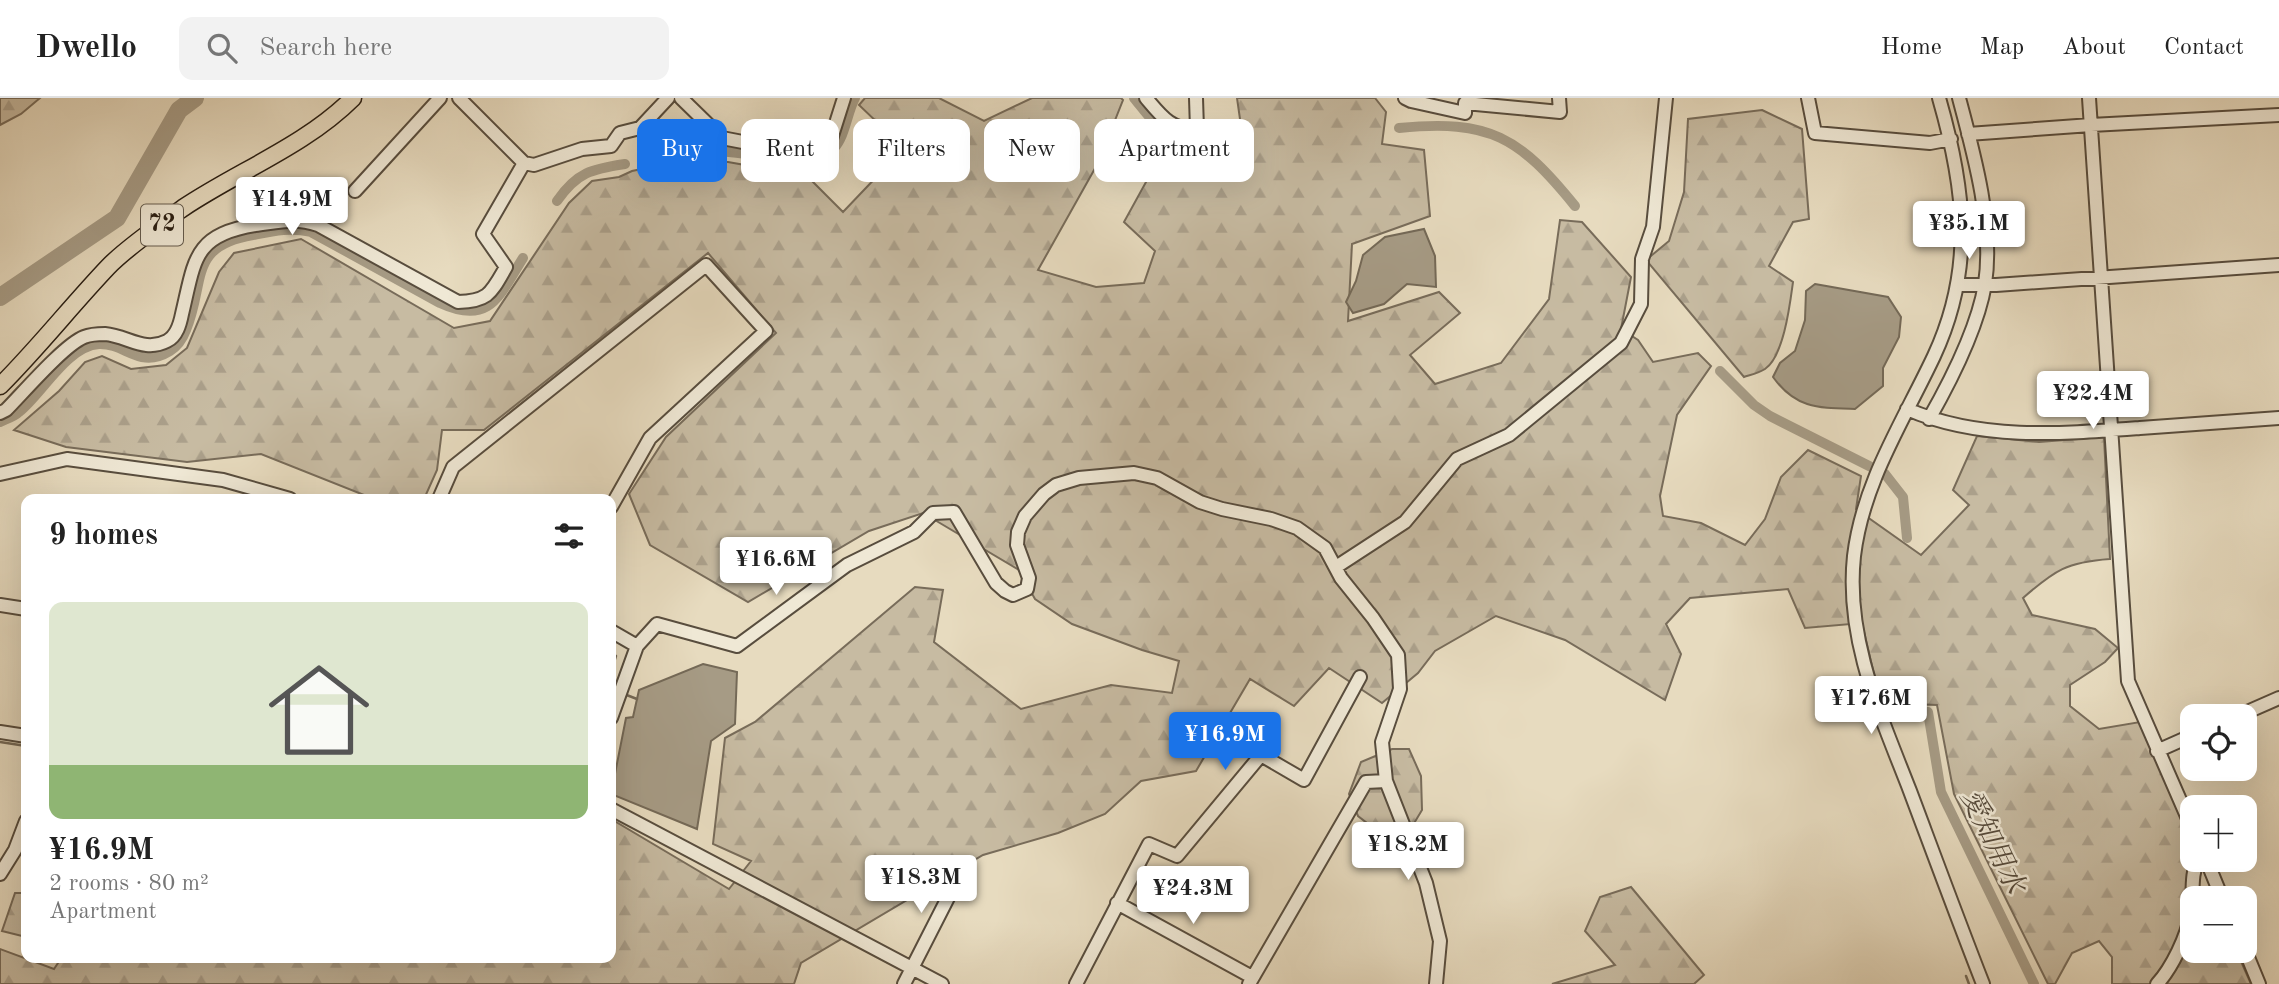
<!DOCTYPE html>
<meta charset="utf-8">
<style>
:root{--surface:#fff;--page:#f2f2f2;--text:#222;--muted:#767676;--line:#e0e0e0;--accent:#1a73e8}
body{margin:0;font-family:"Old Standard TT","Noto Serif JP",serif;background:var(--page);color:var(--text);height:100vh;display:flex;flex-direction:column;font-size:26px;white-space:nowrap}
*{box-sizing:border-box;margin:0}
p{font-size:23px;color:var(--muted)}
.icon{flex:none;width:38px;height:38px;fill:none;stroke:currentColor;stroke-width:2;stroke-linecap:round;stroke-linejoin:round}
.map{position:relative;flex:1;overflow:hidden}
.panel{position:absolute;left:21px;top:396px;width:595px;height:469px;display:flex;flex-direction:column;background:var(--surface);border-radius:14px;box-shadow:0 7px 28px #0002}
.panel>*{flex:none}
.hud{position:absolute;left:637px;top:21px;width:665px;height:63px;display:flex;gap:14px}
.fabs{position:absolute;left:2180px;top:606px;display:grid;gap:14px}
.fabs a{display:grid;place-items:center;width:77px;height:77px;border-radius:14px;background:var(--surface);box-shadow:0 7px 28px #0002;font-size:35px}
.price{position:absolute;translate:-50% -60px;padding:0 16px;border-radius:7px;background:#fff;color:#222;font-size:23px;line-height:46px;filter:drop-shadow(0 2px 4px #0008)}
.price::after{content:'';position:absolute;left:50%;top:42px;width:21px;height:16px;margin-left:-10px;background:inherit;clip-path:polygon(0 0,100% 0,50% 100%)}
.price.active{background:var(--accent);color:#fff}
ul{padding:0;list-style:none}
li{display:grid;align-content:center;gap:14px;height:371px;padding:0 28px}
li span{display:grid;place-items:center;height:217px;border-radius:14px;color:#555}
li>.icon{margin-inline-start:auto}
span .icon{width:126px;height:126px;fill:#fffc;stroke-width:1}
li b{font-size:30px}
h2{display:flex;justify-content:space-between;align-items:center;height:84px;padding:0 28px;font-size:30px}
.tag{padding:0 24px;border-radius:14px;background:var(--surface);box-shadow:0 7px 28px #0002;font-size:24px;line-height:63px}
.tag.active{background:var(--accent);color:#fff}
header{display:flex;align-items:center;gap:42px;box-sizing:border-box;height:98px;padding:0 35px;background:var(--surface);border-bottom:2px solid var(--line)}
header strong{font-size:33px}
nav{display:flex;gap:38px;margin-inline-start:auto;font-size:24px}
.search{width:490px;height:63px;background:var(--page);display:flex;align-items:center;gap:18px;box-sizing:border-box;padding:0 24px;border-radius:14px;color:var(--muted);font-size:26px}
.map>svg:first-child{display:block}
.forest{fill:url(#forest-firs);stroke:#786c5a;stroke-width:2}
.water{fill:#a69b85;stroke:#746957;stroke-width:2}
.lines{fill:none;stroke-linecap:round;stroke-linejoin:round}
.stream{stroke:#746957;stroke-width:2.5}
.canal{stroke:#a69b85;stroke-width:10}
.river{stroke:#a69b85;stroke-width:18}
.minor-casing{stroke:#584d3e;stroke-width:16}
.major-casing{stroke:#291e13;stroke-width:19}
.minor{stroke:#efe8d5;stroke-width:12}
.major{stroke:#e7dbbf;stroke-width:16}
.labels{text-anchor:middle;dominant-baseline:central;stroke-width:5;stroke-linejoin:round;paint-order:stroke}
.shield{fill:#efe8d5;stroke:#645b4d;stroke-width:2}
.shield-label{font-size:24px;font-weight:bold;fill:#291e13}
.water-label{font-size:28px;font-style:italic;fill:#554a3b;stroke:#efe8d5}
</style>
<header>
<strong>Dwello</strong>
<div class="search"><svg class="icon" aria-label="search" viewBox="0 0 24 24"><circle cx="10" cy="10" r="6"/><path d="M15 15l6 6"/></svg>Search here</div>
<nav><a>Home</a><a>Map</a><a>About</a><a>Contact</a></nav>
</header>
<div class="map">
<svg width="2279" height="886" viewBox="0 0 2279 886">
<defs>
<pattern id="forest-firs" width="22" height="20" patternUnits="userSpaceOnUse" patternTransform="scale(1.75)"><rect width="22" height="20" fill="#c7bba2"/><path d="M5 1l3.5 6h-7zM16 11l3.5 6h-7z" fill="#aba08b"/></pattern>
</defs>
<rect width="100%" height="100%" fill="#e7dbbf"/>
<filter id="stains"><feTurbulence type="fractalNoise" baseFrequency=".00286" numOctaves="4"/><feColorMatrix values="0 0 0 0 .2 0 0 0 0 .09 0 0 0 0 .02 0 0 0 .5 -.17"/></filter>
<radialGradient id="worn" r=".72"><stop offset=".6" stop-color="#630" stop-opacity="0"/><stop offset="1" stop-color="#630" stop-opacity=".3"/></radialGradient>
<path class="forest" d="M0,0H40L21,16L0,27Z
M865,0H939L984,23L1032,0H1121L1123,2L1098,65L1038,172L1096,189L1144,185L1155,153L1124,124L1162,55L1244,49L1237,0H1375L1386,14L1382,46L1424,52L1430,118L1352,146L1348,223L1439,194L1460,215L1410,257L1435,286L1501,265L1549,201L1560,122L1582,124L1631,179L1621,231L1638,242L1653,264L1698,255L1711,268L1677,317L1660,398L1663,418L1701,425L1745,447L1765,421L1781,379L1808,352L1861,378L1856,411L1921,457L1969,407L1953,392L1977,338L2039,344L2104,339L2110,461C2067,464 2055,472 2023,500L2032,517L2095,531L2118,550L2105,564L2070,587V608L2099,631L2140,624L2187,731L2188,802H2193V852H2236L2251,886H2112V859L2099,843L2072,855L2055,886H2048L1954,696L1937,607L1910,606L1877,589L1862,525L1805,530L1788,491L1690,500L1666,526L1681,556L1665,602L1565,542L1496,518L1435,553L1418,575L1382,605L1329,570L1294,608L1250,581L1196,673L1141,683L1105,716L1058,735L983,757L801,865L794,886H0V851L54,871L62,859H611V721L729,791L751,763L713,746L725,640L755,624L915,489L943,492L934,544L1021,611L1111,587L1172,595L1179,563L1142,552L1072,526L1035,501L1019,472L923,415L869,433L748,504L650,447L629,396L666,339L776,235L708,155L484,332H442L437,372L424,401H374L261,356L187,364L66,349L14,332L59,293L85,264L102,258L131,271L166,267L187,250L219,174L234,155L301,141L454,230L490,223L569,105L592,83L619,79L632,73L676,64H728L807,78L843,114L904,50L859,7Z
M1762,12L1802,31L1809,121L1793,124L1769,168L1793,184C1790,206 1784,258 1765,271C1759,275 1750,277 1744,279L1646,162L1669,143L1684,94L1688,21Z
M1392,651H1409L1421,678L1422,712L1410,732L1389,742L1358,718L1349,696L1361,664Z
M1631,789L1704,877L1694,886H1552L1615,867L1585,833L1600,799Z
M15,795H26V839L2,833Z"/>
<path class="water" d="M1424,131L1435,158L1436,189L1407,186L1384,206L1353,215L1346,204L1356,183L1363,157L1385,139Z
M1815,186L1888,199L1901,219L1899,239L1883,270V288L1855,311C1819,310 1796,311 1773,279L1780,265L1795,253L1805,222L1806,193Z
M703,566L737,574L735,626L711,643L697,731L611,696L626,620L633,619L639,592Z"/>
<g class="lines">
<path class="stream" d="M611,554L616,558L611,574
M611,591L614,592
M624,596L637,601
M0,644L26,648
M1966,878L1969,886"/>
<path class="canal" d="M1134,0C1143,11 1153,25 1164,34C1185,49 1222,40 1247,39
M1399,30C1490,21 1519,39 1575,108
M717,53C732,54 747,56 761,58C787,61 813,72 834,50C845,39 847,15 855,0
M557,103C577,74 592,71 625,66
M1720,273L1754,307L1770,318L1885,376L1903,399L1907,440
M0,324C6,321 14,319 19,314C42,296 67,248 99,246C126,245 139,272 170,253C178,248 183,240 186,232C206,184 187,148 253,137C273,133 290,129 311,134L440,205C490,228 499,198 523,160
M1928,614L1941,694L2034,886"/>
<path class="river" d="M0,199L117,120L179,12L195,0"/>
<g class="minor-casing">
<path id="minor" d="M459,0L524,65L534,67L582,51L611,48L620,35L640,30L668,0
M681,0L722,40L799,55L816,51L831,41L844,0
M1146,0C1161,18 1172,33 1197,31L1196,0
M1405,0L1411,3L1465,15V5L1560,14L1559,0
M1808,0L1815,35L1930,45L1951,41
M1939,0C1965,90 1975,170 1934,258C1903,324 1863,384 1854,458C1845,541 1881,618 1910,693C1934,757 1958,822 1983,886
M2089,0L2128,583L2193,732
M1968,36L2091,27L2279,17
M355,93L440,0
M1958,187H1996L2279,167
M1907,311C1980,343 2062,336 2140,330C2186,327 2233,323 2279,320
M0,315L6,312C23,295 64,247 84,239C89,237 100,236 105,236C128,238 144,255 167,243C177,238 180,226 182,216C195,162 193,137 255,127C279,124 295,119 318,127L458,204C489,203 491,195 506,169L483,136L524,65
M1929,321C1950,284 1978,228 1985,186C1994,128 1974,56 1959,0
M0,376L67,361L223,382L290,401
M439,401L453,369L706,167L766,233L650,340L611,409
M1336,469L1405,424L1457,361L1509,337L1621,245L1641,206L1642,161L1653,129L1666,0
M0,507L26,511
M611,533L637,548
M2238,618L2279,600
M611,620L637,548L657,526L737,548L847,467L914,434L933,415L954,414L996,485L1005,493L1013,497L1027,491L1029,480L1017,447L1018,434L1025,418L1044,396L1056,387L1079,380L1134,375L1157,380L1200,404L1222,411L1271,421L1297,430L1325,450L1341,480L1373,520L1398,557L1400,591L1382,644L1386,683L1426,785L1440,843L1436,886
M0,634L26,638
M2157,653L2193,637
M611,711L942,886
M2206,761L2222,800
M0,776L15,752L26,723
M1117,805L1252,879
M2245,852L2259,886
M904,886L959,778
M1076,886L1149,746L1177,758L1261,657L1304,682L1360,579
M1249,886L1366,684L1386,683
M2157,886C2172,870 2187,838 2191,816C2194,798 2190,778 2198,761"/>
</g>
<g class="major-casing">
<path id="major" d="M0,288C38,250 71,208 108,169C125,151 162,125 183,110C238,73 305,48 353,0"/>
</g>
<use href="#minor" class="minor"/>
<use href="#major" class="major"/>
</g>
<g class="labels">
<rect class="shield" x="141" y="106.5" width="42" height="41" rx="5"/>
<g class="shield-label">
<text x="162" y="127">72</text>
</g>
<g class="water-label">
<text transform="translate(1991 744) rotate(64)">愛知用水</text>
</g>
</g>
<rect width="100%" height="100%" filter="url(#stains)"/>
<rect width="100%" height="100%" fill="url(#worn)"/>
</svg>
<div class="fabs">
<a><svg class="icon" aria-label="locate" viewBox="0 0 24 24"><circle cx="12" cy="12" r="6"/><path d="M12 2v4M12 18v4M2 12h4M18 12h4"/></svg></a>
<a>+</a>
<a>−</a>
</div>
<b class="price" style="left:292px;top:139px">¥14.9M</b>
<b class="price" style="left:1969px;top:163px">¥35.1M</b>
<b class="price" style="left:2093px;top:333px">¥22.4M</b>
<b class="price" style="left:776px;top:499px">¥16.6M</b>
<b class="price" style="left:1871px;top:638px">¥17.6M</b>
<b class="price active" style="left:1225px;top:674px">¥16.9M</b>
<b class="price" style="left:1408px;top:784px">¥18.2M</b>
<b class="price" style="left:921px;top:817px">¥18.3M</b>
<b class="price" style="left:1193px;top:828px">¥24.3M</b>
<div class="hud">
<a class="tag active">Buy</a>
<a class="tag">Rent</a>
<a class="tag">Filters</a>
<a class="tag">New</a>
<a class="tag">Apartment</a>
</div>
<section class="panel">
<h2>9 homes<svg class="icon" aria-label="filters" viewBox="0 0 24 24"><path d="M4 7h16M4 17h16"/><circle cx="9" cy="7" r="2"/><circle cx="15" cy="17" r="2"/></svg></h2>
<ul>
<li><span style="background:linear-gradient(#dfe7d0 75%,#8fb573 0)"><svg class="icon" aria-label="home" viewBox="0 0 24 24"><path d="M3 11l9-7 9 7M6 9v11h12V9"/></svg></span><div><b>¥16.9M</b><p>2 rooms · 80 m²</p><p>Apartment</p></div></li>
</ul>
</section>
</div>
